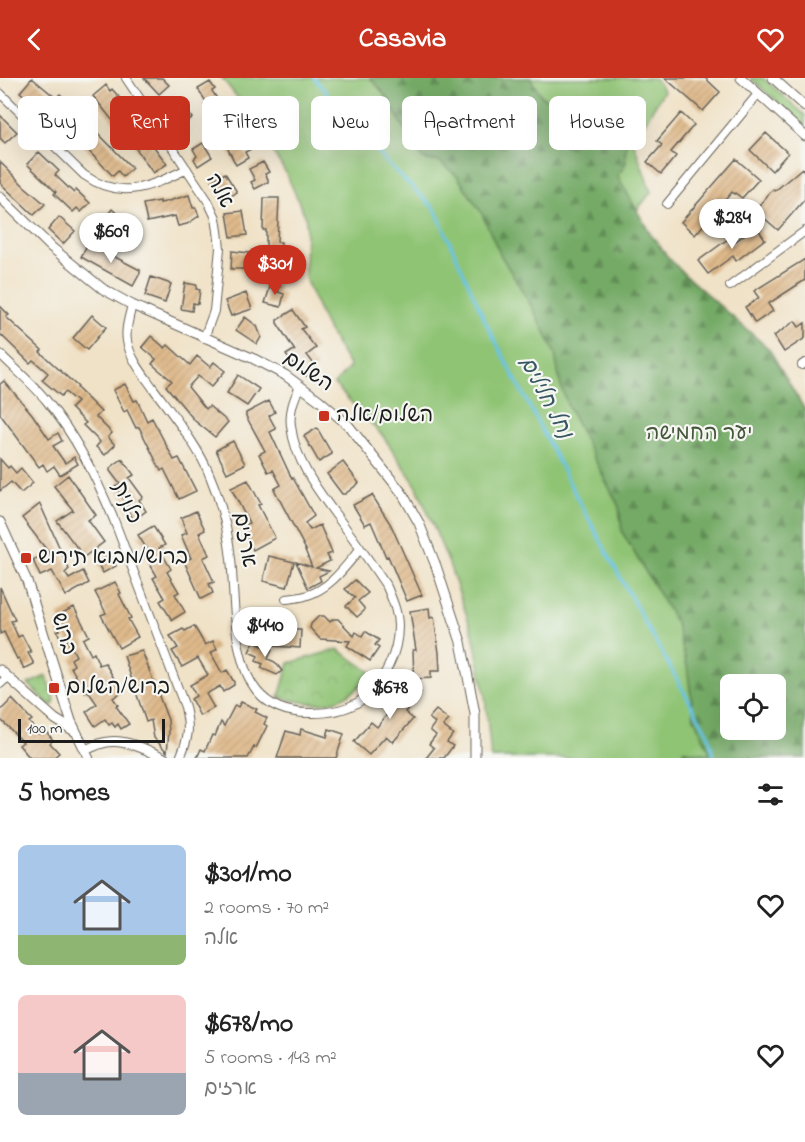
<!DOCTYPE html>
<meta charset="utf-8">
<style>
:root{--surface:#fff;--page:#f2f2f2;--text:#222;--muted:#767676;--accent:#c8321e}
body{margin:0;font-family:"Indie Flower","Playpen Sans Hebrew",sans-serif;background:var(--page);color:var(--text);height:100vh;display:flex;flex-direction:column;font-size:22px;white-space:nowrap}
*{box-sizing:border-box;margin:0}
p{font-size:20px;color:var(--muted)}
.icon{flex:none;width:33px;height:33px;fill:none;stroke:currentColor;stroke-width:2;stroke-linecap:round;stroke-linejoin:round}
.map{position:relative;height:680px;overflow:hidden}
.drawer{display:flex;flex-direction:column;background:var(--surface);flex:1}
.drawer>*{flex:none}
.top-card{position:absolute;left:18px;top:18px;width:770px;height:54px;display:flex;gap:12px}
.fabs{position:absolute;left:720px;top:596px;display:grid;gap:12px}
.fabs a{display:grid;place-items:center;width:66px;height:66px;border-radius:9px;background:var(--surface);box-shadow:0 6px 24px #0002;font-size:30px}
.scale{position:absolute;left:18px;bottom:15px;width:147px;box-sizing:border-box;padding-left:6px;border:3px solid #1c1c1c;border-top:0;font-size:16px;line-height:21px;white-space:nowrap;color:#1c1c1c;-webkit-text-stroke:4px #f6f6f2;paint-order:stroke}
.price{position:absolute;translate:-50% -51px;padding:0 14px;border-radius:21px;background:#fff;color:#222;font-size:20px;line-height:39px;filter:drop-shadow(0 2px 3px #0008)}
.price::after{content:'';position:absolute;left:50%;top:36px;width:18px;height:14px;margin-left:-9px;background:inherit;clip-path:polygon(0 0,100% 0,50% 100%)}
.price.selected{background:var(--accent);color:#fff}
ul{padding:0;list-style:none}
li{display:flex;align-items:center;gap:18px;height:150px;padding:0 18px}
li span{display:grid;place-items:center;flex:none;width:168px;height:120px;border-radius:9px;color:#555}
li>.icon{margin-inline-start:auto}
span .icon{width:72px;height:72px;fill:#fffc;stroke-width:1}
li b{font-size:26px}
h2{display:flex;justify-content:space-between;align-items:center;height:72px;padding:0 18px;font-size:26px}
.chip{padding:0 21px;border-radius:9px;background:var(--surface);box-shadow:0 6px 24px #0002;font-size:21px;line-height:54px}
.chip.selected{background:var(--accent);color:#fff}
header{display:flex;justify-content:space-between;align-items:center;height:78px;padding:0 18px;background:var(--accent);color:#fff;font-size:27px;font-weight:800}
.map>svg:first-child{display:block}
.grass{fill:#90c475;stroke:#567048;stroke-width:1.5}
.forest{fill:url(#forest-firs);stroke:#486341;stroke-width:1.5;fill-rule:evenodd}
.park{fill:url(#park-crowns);stroke:#567048;stroke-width:1.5}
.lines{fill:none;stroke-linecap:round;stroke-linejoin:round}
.stream{stroke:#67c4e5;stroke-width:3}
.building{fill:url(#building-hatch)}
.minor-casing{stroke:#666158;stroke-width:10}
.tertiary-casing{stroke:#666158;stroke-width:11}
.minor{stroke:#fff;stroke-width:8}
.tertiary{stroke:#fff;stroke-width:9}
.poi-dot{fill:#c8321e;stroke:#f6f6f2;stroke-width:2}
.labels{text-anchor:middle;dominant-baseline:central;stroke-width:4.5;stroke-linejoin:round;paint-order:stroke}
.street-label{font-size:21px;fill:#1c1c1c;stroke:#f6f6f2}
.poi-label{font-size:21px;fill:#1c1c1c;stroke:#f6f6f2;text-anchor:start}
.park-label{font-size:21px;fill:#45573b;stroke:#f6f6f2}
.water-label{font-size:22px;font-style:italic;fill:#365762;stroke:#f6f6f2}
</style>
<header><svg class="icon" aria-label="back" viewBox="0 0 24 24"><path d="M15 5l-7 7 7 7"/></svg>Casavia<svg class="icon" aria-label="heart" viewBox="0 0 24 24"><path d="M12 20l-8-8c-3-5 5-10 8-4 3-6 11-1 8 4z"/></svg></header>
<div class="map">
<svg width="805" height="680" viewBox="0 0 805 680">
<defs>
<pattern id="forest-firs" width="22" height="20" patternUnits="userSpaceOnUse" patternTransform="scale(1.5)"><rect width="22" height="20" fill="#74aa66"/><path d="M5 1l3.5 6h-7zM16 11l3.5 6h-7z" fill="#5e8a53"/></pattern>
<pattern id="park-crowns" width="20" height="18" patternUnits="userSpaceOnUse" patternTransform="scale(1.5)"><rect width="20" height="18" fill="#90c475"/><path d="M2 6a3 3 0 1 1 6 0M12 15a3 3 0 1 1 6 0" fill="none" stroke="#7ca865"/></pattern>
<pattern id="building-hatch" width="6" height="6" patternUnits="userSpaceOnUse" patternTransform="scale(1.5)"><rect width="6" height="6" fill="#dfba8c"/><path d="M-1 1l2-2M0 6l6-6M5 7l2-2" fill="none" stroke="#bf9f78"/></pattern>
</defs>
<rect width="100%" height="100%" fill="#f6f6f2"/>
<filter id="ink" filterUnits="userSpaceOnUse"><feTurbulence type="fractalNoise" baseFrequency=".0167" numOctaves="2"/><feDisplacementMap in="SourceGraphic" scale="12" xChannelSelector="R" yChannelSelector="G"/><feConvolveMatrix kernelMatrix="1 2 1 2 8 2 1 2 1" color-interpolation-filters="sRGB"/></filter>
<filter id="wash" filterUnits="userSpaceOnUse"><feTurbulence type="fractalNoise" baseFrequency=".008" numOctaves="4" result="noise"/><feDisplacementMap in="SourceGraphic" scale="24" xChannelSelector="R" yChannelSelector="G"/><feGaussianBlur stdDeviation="1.35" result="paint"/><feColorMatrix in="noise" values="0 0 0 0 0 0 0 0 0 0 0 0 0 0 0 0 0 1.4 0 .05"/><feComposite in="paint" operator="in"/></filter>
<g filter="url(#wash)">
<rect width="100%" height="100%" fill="#f0e2c7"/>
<path class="grass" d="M222,0H387L448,79L548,243L683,558L716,680H701L683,672V680H491L485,618L473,556L448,483L416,407L383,358L334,306L350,289L324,245L305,200L306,140L286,95L244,28Z
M526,0H655L664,13L633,63L651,114L627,145L541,23Z"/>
<path class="forest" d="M370,0H530L542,19L606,51L627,50C629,62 623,73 626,84L623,91L618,95L619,101L651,157L657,164L667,178L685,197L769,271L805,332V680H685V673L711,676L694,640L687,588L676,545L622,454L619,429L568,329L560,305L555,276L544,252L531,227L501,178L481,134L465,110L458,99L440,84L423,81L382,13ZM730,606H776V651H730Z"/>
<path class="park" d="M750,0H763L805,37V49Z
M338,571L372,595C366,600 361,607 355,612C333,631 305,626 279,619L289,585Z
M46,598L55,622L53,627L49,626L28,606Z"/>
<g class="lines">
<path class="stream" d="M314,0L388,86L435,131L487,247L579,423L644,543L708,656L714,680"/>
</g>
<g id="blocks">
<path class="building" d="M32,0L56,20L60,16L79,33L93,46L91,48L132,90L123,99L118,93L113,98L69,53L73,49L61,38L54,45L20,14Z
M144,0H162L169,7L159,16Z
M665,0H705L720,14L703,33Z
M210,4L215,11L212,13L227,36L232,32L255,69L245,74L248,80L236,87L227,69L233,66L213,33L209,35L204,27L207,25L198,11Z
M106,7L110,13L112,11L119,19L115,22L125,34L127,33L167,86L153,95L130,62L129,63L93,18Z
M181,24L192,40L177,50L167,33Z
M681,35L694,47L671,74L676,78L661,96L647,84L662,67L657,63Z
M0,37L17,54L5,65L0,60Z
M766,55L788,75L772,93L750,72Z
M203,65L212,79L198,88L194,81L197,78L193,71Z
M39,74L59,93L55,97L74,115L76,112L90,125L81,134L77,130L73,134L54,116L56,114L27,86Z
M736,81L759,101L742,120L735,115L734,116L732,114L695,157L681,144Z
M0,84L24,108L45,126L34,137L0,105Z
M263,84L269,94L265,96L268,101V104L255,111L251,104L255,102L249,91Z
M802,90L805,94V121L778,152L755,132L773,111L775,113Z
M225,95L237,114L224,123L212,103Z
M189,117L193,130H196L199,138L187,146L178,148L175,138L147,144L143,126L160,123V125L165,124Z
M264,120H279L277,164H281V191H266V152H263Z
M112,131L121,139L107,155L95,145L103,136L106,139Z
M243,133L247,157L231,159L227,135Z
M59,139L75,153L63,166L48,152Z
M756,148L765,161L736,183L733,178L708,196L698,183L728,161L732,166Z
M88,165L140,192V195L133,208L81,179Z
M232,173L249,175L248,191H231Z
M805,181V202L768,226L773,233L755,245L745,229L759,220L754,213Z
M151,199L171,206L165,225L145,218Z
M185,205L197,207L196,211L200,212L198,226L193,225L192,233L181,231Z
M271,206L280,208L278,214L284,216L281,229L265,225Z
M246,215L252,231L231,238L225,223Z
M0,228L9,237L6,239L42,272L40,274L78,309L77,310L101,334L96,339L112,355L108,359L115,367L105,377L96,369L100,364L83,347L86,345L71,330L77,324L65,314L61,318L42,302L48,295L33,282L30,285L0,256Z
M293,232L305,249L301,251L316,270L307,277L317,290L306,298L296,284L293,286L286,277L294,272L295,273L277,245V242Z
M92,237L106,249L87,272L73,260Z
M245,239L257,248L261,259L257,266L236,252Z
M795,243L799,249L805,245V260L784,274L774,258Z
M151,258L165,270L168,267L190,287L197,278L210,289L214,284L225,293L211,309L198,298L188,309L206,331L209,328L228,344L215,359L195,343L166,308L172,303L152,286L156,281L142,269Z
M238,297L259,311L247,328L227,315Z
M4,303L32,336L49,361L58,355L62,363L53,368L65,385L74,379L78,386L60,397L54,388L47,393L43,386L39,389L0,336V306Z
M125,306L134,323L137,322L147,343L152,340L174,382L179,380L196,413L179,421L164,391L161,393L139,349L136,350L127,332L124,334L113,312Z
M269,323L275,334L269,338L276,351L270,354L292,401L293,400L314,438L305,445L310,452L320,447L332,475L327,477L330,483L316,490L329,493L319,498L321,503L308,510L296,484L312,489L305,472H306L274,411L281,407L273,392L268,394L259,376L265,373L246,338V335Z
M317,350L332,376L319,384L304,358Z
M233,363L245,386L227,395L216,372Z
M0,381L8,390L10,388L16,395L21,390L33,405L21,415L11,404L0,413Z
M122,381L134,397L129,400L143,419L139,422L146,433L134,442L124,428L128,426L115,409L120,406L110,393V390Z
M343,384L359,405L345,416H342L327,396Z
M68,397L96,437L88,442L104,464L84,479L57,443L73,432L54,408Z
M248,402L261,426L258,427L275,460L253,472L241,449L249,445L231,410Z
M372,417L391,447L422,517L407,523L388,478L386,479L371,444L365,447L353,427Z
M40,426L69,491L65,495L69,501L83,493L89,505L66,518L52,493L40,498L33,482L49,475L22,440Z
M196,433L205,452L199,455L209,477L203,480L214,504L209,506L213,515L201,521L184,483L191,480L181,457L187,455L181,440Z
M153,448L165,467L159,470L171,491L167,494L179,514L175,516L185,534L172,542L160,523L165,520L153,500L157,498L144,476L148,473L138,457Z
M110,477L116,488L103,495L97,485Z
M269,478L294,484L287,509L263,503Z
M355,502L368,515L358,523L364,530V533L357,539L346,528L355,520L345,511Z
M115,504L121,515L119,516L131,540L128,541L138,559L119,570L101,537L106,535L95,514Z
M0,509L15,542L11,543L18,559L22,557L31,574L28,575L34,586L24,591L19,580L17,581L4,554L0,556Z
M74,529L89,558L83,561L91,577L94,575L99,587L105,585L116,604L123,613L113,620L118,627L116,628L129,646L121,651L118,646L115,649L112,645L109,647L105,641L95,648L86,634L97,626L88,613L85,615L71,589L74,587L71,581L76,578L66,559L61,561L57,553L60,552L57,546L61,543L58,537Z
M429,530L430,540L434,539L439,575L440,593H431V600L414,601L413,572H416L410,533Z
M319,538H324L330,544L333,541H338L354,558L356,554L362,558L365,553L379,562L375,567L379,570L370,583L347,568L350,563L320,561L310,550L311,546Z
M281,544L294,545V552H301L300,570L274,568L275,551L280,552Z
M194,548L205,567L213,563L217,571L211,575L222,595L227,592L234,604V607L223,614L220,608L206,616L214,630L200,638L191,621L196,618L190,607L208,597L198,580L182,589L172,573L178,570L170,558L183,551L185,553Z
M254,564L272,572L268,581L275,584L282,593L277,597L261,590L263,586L256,583L258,578L249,574Z
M142,573L168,642L169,654L167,674L154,660L151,642L146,644L124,578Z
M406,601L421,614L405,634L413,641L393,664L386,658L369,677L354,664L371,644L377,649L395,627L389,622Z
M12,621L32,642L29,644L39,656L44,651L53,662L50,665L59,675L53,680H30L19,667L23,664L0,641V633Z
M241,624L257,631L255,634L267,640L264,646L267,648L256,670L254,669L248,680H197L201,671L205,673L212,657L215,658L221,644L224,648L235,627L238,629Z
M436,632L449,642L443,648L453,656L447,664L453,668L444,680H426L434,670L429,666L436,657L430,652L435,645L429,640Z
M301,651L327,659L329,651L344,656L336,680H277L286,653L300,657Z"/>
</g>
</g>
<g filter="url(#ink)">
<use href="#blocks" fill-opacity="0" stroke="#666158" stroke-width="1.5"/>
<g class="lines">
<g class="minor-casing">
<path id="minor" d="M126,0L208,123L216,140L218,153L220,170L214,233L204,260
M0,15L84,97C121,123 149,109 187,91
M667,126L758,16
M730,208L805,153
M132,227C129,239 125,251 127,263C130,280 143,296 153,310C172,336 199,369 210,398C221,424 228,453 231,481C235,520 232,582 257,613C270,629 289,635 309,635C348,636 373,622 389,587C395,575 398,561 398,548C398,534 392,521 387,509C373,488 359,468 344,448C323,419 295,386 291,348C289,333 294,321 300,308
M0,276C15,291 32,305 46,322C76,358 96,399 114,442L185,629C190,652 189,658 180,680
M802,287L805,285
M286,521C292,520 299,520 305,518C330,511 345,489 360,471
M0,606L8,599
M85,672L89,680"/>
</g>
<g class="tertiary-casing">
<path id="tertiary" d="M741,0L805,58
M773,0L805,29
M0,119L51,169L103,211L132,227L254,281L285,297L319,322L348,347L402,415L419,445L436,488L461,564L468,599L475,636V680
M0,444L27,503L71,643L85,672C91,670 97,666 103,665C122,659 148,672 164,680
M0,592L55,641L76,654"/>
</g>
<use href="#minor" class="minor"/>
<use href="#tertiary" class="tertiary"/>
</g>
</g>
<g class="poi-dot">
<rect x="318" y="332" width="12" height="12" rx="3"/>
<rect x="20" y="474" width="12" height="12" rx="3"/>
<rect x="48" y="604" width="12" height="12" rx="3"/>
</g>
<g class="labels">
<g class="street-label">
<text transform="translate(219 113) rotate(62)">אלה</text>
<text transform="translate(308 294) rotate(34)">השלום</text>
<text transform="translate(126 425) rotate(67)">כלנית</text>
<text transform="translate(244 462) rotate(80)">ארזים</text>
<text transform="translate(63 556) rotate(73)">ברוש</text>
</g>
<g class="poi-label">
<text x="336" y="338">השלום/אלה</text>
<text x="38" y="480">ברוש/מבוא תירוש</text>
<text x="66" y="610">ברוש/השלום</text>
</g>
<g class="park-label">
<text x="699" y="356">יער החמישה</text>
</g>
<g class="water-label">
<text transform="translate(545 320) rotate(62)">נחל חלילים</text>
</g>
</g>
</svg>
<div class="fabs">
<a><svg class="icon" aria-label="locate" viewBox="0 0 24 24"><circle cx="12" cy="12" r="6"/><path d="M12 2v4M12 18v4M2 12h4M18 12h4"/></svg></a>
</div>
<div class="scale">100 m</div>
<b class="price" style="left:732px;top:172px">$284</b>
<b class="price" style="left:111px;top:186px">$609</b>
<b class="price selected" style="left:275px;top:218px">$301</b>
<b class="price" style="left:265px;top:580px">$440</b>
<b class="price" style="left:390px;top:642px">$678</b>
<div class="top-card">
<a class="chip">Buy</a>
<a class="chip selected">Rent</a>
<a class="chip">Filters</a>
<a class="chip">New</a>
<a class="chip">Apartment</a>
<a class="chip">House</a>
</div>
</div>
<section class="drawer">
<h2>5 homes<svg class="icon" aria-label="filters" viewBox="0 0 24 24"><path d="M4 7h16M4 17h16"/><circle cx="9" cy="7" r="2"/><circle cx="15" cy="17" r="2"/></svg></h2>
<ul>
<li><span style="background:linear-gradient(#a9c7e8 75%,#8fb573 0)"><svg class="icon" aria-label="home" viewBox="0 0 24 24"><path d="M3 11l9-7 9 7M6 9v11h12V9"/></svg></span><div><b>$301/mo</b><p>2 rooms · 70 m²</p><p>אלה</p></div><svg class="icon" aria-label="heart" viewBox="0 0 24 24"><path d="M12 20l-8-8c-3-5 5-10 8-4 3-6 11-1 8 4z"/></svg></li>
<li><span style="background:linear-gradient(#f6c9c9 65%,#9aa5b1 0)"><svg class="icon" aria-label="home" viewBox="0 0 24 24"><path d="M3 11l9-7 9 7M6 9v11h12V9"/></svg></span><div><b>$678/mo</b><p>5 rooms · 143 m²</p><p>ארזים</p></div><svg class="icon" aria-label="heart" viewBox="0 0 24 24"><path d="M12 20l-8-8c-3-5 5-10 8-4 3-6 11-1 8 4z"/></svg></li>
</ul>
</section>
